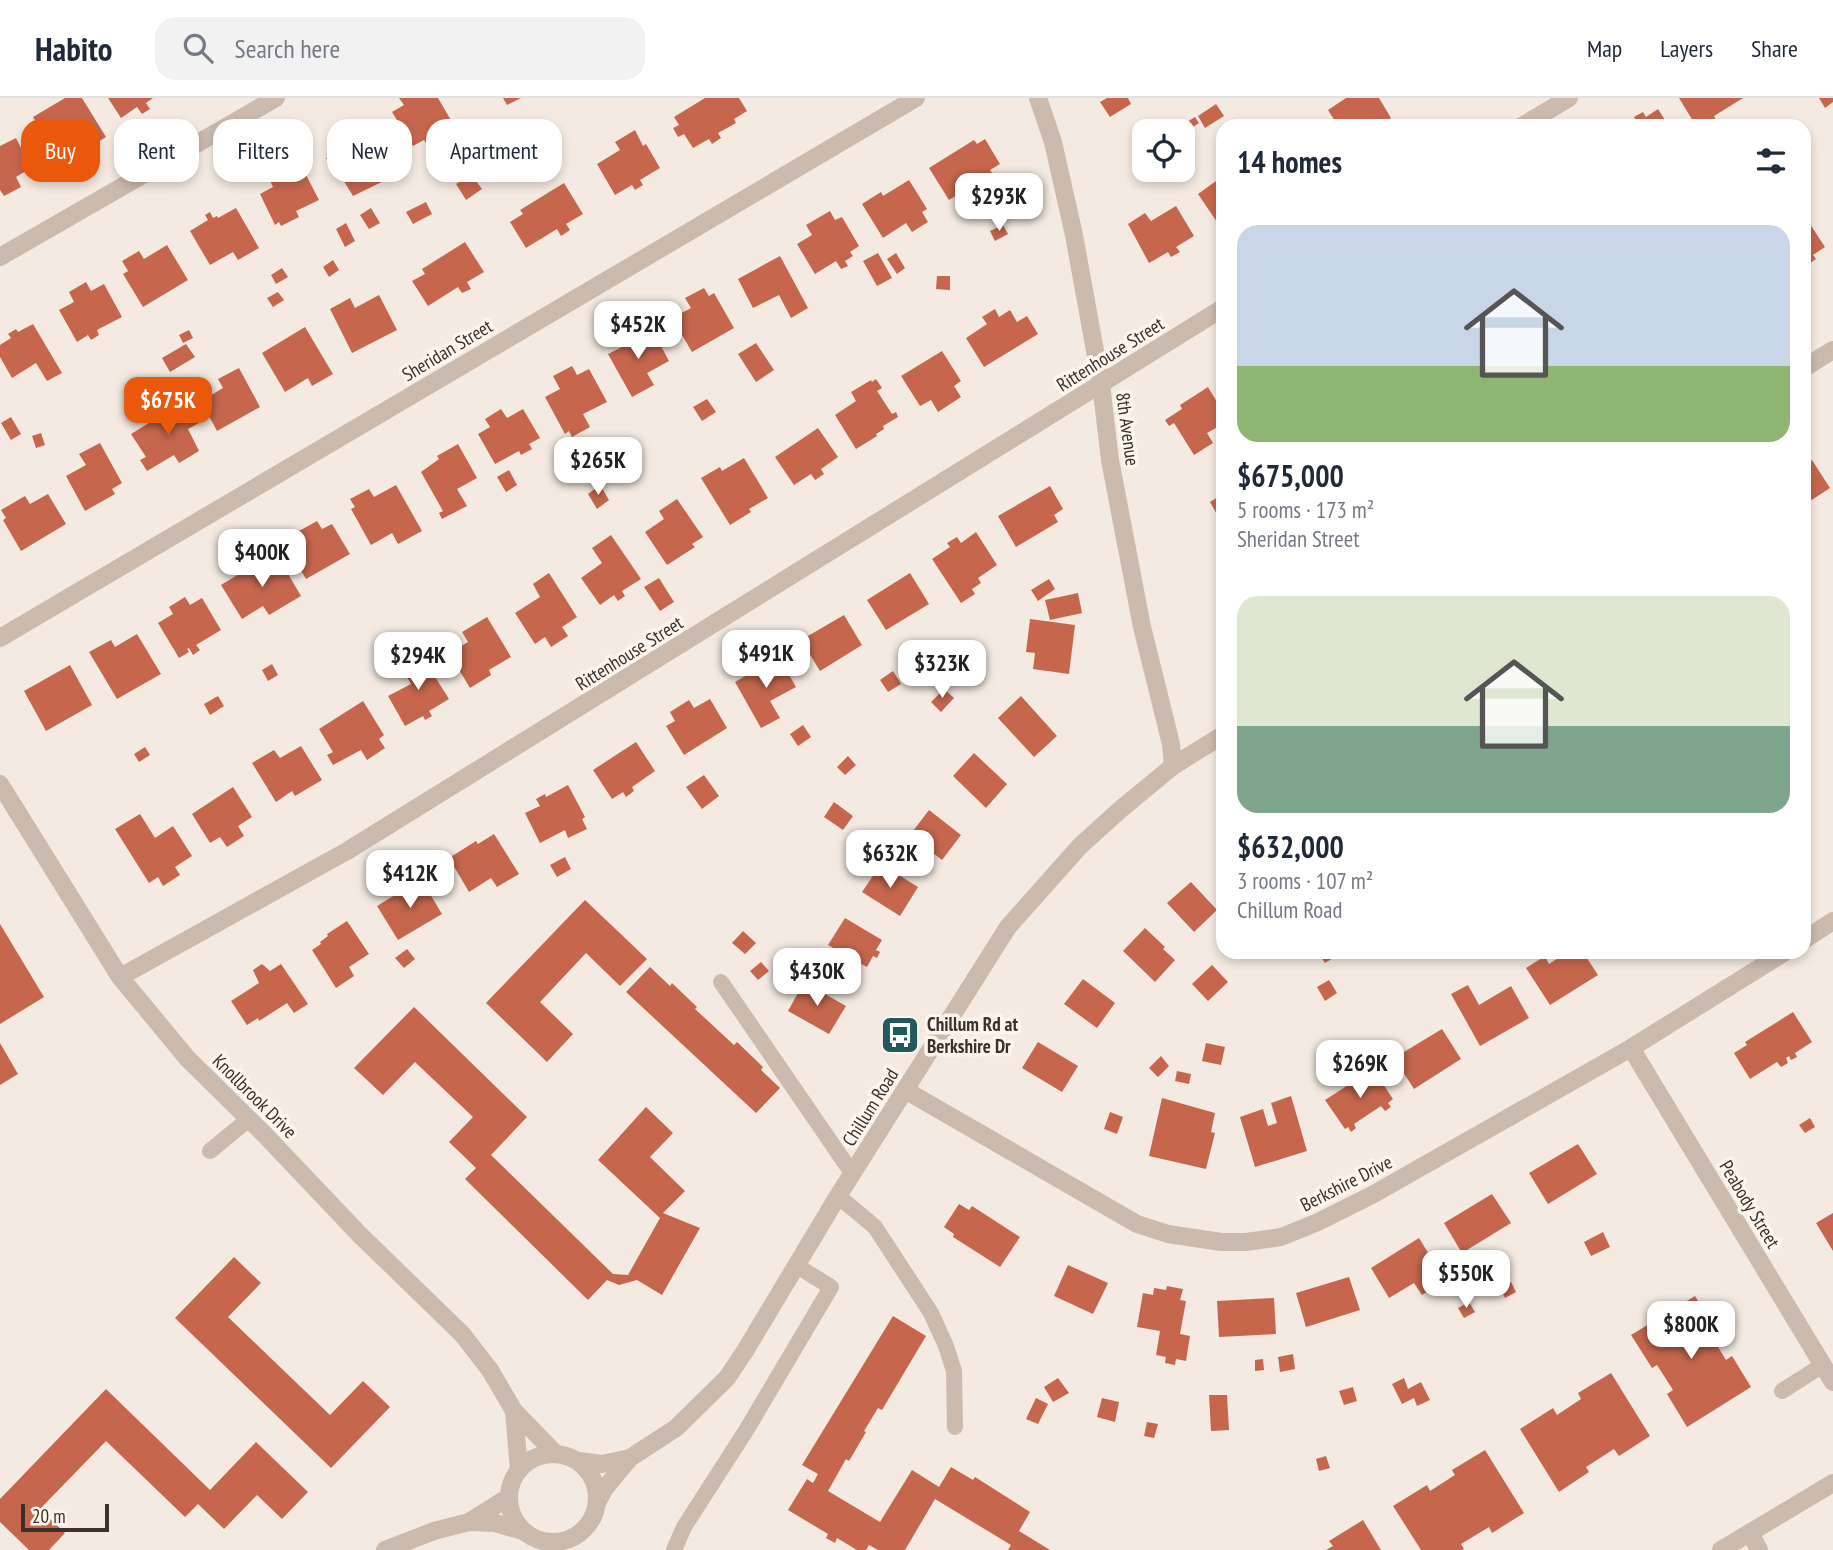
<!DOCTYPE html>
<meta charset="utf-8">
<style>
:root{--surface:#fff;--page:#f2f2f3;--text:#1f2937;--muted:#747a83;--line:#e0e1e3;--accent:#ea580c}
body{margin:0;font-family:"PT Sans Narrow",sans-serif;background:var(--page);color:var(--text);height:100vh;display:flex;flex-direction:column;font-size:26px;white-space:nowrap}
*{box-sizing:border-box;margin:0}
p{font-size:23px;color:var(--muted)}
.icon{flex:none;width:38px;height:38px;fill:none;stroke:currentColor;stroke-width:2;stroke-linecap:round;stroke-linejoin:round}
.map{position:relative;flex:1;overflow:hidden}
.details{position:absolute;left:1216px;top:21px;width:595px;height:840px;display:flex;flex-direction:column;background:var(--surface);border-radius:21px;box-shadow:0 4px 10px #0003}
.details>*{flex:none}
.guide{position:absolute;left:21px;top:21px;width:665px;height:63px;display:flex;gap:14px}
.buttons{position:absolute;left:1132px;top:21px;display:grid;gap:14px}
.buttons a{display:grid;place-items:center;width:63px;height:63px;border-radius:14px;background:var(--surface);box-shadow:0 4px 10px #0003;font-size:35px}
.scale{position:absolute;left:21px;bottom:18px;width:88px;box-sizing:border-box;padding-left:7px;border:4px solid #3b302b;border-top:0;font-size:19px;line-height:24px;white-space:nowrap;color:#3b302b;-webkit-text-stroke:5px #fbf5ee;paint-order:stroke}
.price{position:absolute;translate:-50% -60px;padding:0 16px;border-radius:14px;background:#fff;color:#222;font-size:23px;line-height:46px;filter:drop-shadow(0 2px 4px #0008)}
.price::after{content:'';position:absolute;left:50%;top:42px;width:21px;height:16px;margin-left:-10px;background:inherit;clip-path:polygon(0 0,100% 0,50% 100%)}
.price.on{background:var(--accent);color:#fff}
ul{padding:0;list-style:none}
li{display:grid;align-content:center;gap:14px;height:371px;padding:0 21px}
li span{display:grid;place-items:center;height:217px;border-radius:21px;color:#555}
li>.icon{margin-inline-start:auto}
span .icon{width:126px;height:126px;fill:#fffc;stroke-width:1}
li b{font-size:30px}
h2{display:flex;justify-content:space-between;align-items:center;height:84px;padding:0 21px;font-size:30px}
.chip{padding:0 24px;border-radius:21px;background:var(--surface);box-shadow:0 4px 10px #0003;font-size:24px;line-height:63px}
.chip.on{background:var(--accent);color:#fff}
header{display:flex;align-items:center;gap:42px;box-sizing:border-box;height:98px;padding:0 35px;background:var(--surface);border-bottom:2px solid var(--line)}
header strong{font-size:33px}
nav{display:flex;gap:38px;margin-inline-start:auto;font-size:24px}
.search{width:490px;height:63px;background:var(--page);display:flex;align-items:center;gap:18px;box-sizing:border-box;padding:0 24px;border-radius:21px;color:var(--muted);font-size:26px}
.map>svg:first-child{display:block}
.building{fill:#c6674d}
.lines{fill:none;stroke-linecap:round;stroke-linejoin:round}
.service{stroke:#ccbaac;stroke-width:16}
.minor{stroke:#ccbaac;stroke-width:18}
.tertiary{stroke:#ccbaac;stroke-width:18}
.labels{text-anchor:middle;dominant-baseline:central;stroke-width:7;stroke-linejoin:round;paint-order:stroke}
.street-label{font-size:19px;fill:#3b302b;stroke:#fbf5ee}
.poi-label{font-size:19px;font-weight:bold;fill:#3b302b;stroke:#fbf5ee;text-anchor:start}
</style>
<header>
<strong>Habito</strong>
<div class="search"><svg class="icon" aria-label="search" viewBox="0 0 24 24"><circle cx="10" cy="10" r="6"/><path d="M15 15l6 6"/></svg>Search here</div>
<nav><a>Map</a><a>Layers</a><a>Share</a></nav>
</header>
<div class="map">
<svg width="1833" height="1452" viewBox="0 0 1833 1452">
<rect width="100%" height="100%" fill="#f4eae1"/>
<path class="building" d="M65,0H82L106,39L85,52L81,44L56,58L33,19Z
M108,0H153L146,5L150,11L142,16L137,9L121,20Z
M399,0H438L452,24L434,35L438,41L427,47L424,42L413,48L392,14L404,7Z
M503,0H521L507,7Z
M705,0H739L747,13L734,21L736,25L718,35L721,40L712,46L709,41L693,50L684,36L678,39L673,30L679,27L674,19Z
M1107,0H1128L1131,6L1110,19L1100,4Z
M1346,0H1379L1391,20L1378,28H1338L1328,12Z
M1679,0H1743L1714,18L1719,28H1696Z
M1819,0H1833V4L1825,10Z
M1216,6L1224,18L1205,30L1198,18Z
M1658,11L1669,28H1632L1638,25L1634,19L1643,14L1646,19Z
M1195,19L1199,25L1190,31L1187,24Z
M365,31L394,78L353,98L337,72L334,73L326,60L346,48L344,44Z
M635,32L643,48L646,46L660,70L640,82L643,87L635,92L632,87L615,97L597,66L620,52L615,44Z
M16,40L31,70L16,79L21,89L4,98L0,92V48Z
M985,41L1000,66L990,72L992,75L949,102L929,70L974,42L977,46Z
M1144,46V61L1138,50Z
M284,69L289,78L303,71L319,102L296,113L299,119L281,128L279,124L275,127L260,96L273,89L268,78Z
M471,76L482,91L466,102L456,86Z
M1223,78V120L1217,124L1198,96Z
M909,82L927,111L922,114L928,124L912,134L906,125L883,140L862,106L881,94L883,98Z
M564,85L583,116L566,126L570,132L561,138L557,131L526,150L510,124L523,116L520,112Z
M426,104L432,116L413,126L406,114Z
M1176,108L1194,138L1176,149L1180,154L1171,159L1168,154L1149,165L1128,126L1145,115L1151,123Z
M236,110L259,150L238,162L233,154L210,167L190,133L208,122L205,117L210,114L213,120L217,118L218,120Z
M371,110L380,125L369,131L360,117Z
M830,113L835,122L842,119L859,148L850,154L853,158L845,163L848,168L841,171L836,163L815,176L797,146L812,137L806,127Z
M1808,123L1825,149L1813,157L1816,161L1806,168L1804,125Z
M346,125L355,143L345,149L336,131Z
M1003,127L1008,136L995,143L990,133Z
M465,144L484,174L467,184L471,191L462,195L458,189L428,208L412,183L425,176L422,171Z
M167,147L188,182L143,209L123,176L128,173L122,163L139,153L144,161Z
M878,155L892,180L877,188L863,163Z
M896,155L905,170L897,176L887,161Z
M780,158L808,210L791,220L779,197L753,210L738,181Z
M333,162L339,172L329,179L323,169Z
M282,170L288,179L276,186L271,177Z
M937,178H950V192L936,191Z
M86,184L91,193L104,186L122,219L97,232L99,237L91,242L88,237L77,244L59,212L74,204L69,194Z
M704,190L709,198L714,195L734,230L692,254L672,220L691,210L685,200Z
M278,194L284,202L273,209L267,200Z
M379,197L397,232L352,255L330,211L350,200L355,210Z
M995,211L999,219L1010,212L1017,224L1027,218L1038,236L984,269L966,240L987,226L982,219Z
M33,226L62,275L47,283L36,265L12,280L0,259V247L11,240L8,236L16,231L18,234Z
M305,229L333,276L312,288L308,280L285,294L262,255Z
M189,232L193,240L183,245L179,237Z
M635,232L640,241L653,233L669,263L647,275L654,287L632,299L608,256L622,249L618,241Z
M756,245L774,272L756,284L738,256Z
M186,246L195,259L170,274L162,260Z
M942,253L961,283L954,288L961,299L938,314L931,302L920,308L901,278Z
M572,268L577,277L589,271L607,304L583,316L590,329L572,339L569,333L565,336L545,299L560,291L553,278Z
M239,270L260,309L217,333L201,303L223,290L218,281Z
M167,280L180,300L170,306L158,286Z
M876,281L882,290L877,293L892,316L896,314L898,319L883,328L884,331L876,336L877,338L856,351L835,317L856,303L851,294L871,282L872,284Z
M1208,289L1223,314V326L1207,335L1213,345L1194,357L1174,325L1169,328L1165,322L1182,311L1180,307Z
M707,301L716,314L702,323L693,309Z
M186,305L199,325L188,331L199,353L179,365L174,357L147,373L140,362L146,359L131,336L175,309V311Z
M501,311L507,320L523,311L540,340L529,346L532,351L521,357L519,353L495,366L478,336L490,329L485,321Z
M11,319L21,336L11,342L1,325Z
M818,330L838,359L821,371L824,376L815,382L811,376L794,387L775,359Z
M41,335L45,347L36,350L32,338Z
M100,345L122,385L112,391L115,396L85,413L66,378L86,367L79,356Z
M458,346L477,380L457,391L467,408L442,421L439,415L443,413L421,374L439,361L437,358Z
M744,360L768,400L749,411L751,414L730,427L701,380L720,369L722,373Z
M1812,362L1830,390L1804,407V367Z
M509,372L517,387L506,394L497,379Z
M396,387L422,433L398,446L392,435L371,447L351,411L355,409L350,401L369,391L374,399Z
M600,387L609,402L597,411L588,396Z
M1050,388L1063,411L1054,417L1058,424L1016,449L998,418Z
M48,396L66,426L21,453L3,422L6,420L1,412L25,398L30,406Z
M1223,396V417L1219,420L1210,404Z
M677,401L703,439L692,446L695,449L667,467L645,434L664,421L659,413Z
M317,423L322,431L332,426L350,456L306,481L289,452L305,443L299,433Z
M976,434L997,467L978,480L981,485L972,491L975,496L961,505L932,461L950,449L947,445L957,439L961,445Z
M611,437L641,481L622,493L625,498L618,503L614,497L600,507L581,480L602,465L592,450Z
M278,459L301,498L269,517L263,508L242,521L221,487L249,470L251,473Z
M549,475L577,519L562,529L568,538L551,549L545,539L535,546L515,515L540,499L533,486Z
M910,475L929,506L886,532L867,502Z
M659,480L674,504L660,513L644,489Z
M1049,481L1055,491L1038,503L1031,492Z
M1078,495L1082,515L1050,522L1045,502Z
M185,499L190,507L202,500L221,532L196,547L200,552L193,557L189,550L187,551L189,554L179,560L158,525L173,516L169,509Z
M844,517L862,547L820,573L801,542Z
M487,519L511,559L489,572L491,577L470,590L449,555L468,544L462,534Z
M1030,521L1075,527L1069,576L1033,571L1035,555L1026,554Z
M137,536L161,576L117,601L89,554L111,542L115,549Z
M420,555L449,601L429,613L432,618L425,622L423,618L405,628L388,598L411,586L400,566Z
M779,559L796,589L770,603L780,620L761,630L735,584Z
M960,564L971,575L959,587L948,576Z
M272,566L278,577L268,583L262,572Z
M70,567L92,607L46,633L24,593Z
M911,568L915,579L904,583L900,572Z
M893,573L901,586L888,594L880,582Z
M944,591L954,600L941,614L931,604Z
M218,598L224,608L210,617L204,606Z
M1021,598L1057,638L1034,659L998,620Z
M710,601L727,630L684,657L666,628L675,623L670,614L689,602L694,610Z
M363,603L384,637L379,641L385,650L367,662L361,652L333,667L327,657L333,654L319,631Z
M803,627L811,639L798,648L790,636Z
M636,644L655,673L632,689L634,693L626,699L623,694L612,701L593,672Z
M301,648L322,682L295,698L292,693L276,704L252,665L274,652L280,660Z
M145,649L150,657L139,664L134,656Z
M974,655L1007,686L986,710L953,678Z
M848,658L856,667L845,677L837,669Z
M704,677L719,698L702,711L686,689Z
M568,687L585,719L582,721L587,731L568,740L565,732L540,745L525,715L540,708L536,701L545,696L546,699Z
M233,689L252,719L238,728L244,738L227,749L220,739L210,745L192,716Z
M834,704L853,718L843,732L824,719Z
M929,712L961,737L942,762L910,737Z
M140,716L155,740L173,728L192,758L175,769L180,777L163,788L158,779L149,785L115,731Z
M494,736L519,776L497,789L491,780L469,794L449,760L476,743L478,746Z
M565,759L571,771L557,779L550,767Z
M881,766L918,789L900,818L862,794Z
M421,781L442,816L398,842L377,808Z
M1191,784L1217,812L1194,834L1167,805Z
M585,802L647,861L620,888L586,855L540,904L573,936L547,964L486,905Z
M845,820L882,842L876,852L880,854L877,860L873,858L867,869L828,847Z
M347,823L369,856L349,869L354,878L336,890L312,852L321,846L320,844L328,838L327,836Z
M0,826L44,899L0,926Z
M1145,830L1165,849L1163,851L1175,862L1155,884L1123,853Z
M743,833L756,845L745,856L732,845Z
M407,851L415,861L404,870L395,860Z
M1322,854H1336L1338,857L1325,865L1319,856Z
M1567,854H1583L1598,877L1550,907L1526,870L1545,858L1549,866Z
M761,864L769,873L758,882L750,873Z
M262,866L270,873L281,866L308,906L294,915L287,905L259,923L258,920L247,927L231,903L259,885L253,872Z
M1212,867L1228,884L1208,903L1192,886Z
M650,869L670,888L672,885L697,909L695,911L734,947L737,944L763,969L761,972L780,990L756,1015L626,894Z
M1083,881L1115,905L1097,930L1064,906Z
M1329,882L1337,895L1325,903L1317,889Z
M804,884L846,908L829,936L788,913Z
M1468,887L1479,907L1511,888L1529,920L1480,948L1451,896Z
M414,909L527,1019L491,1057L613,1176L628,1177L660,1120L598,1062L646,1009L673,1035L650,1059L685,1093L663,1115L700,1130L662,1197L637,1182L619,1187L607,1182L588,1202L465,1081L476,1070L449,1044L473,1019L415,964L383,997L354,970Z
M1793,914L1812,944L1795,955L1797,959L1791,962L1789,958L1786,960L1788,965L1781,969L1777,964L1750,981L1734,955L1747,947L1745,944Z
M1442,931L1461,961L1414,991L1394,960Z
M1038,944L1078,968L1062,994L1022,970Z
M0,945L18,976L0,987Z
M1206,945L1225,949L1221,967L1202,963Z
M1161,958L1169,968L1158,979L1149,970Z
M1373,971L1393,1001L1388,1005L1391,1009L1385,1013L1381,1008L1354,1026L1356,1030L1351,1034L1348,1029L1345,1031L1325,1002Z
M1177,973L1191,976L1189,986L1175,983Z
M1291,998L1307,1053L1255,1069L1240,1019L1263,1011L1268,1028L1277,1025L1271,1005Z
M1162,1000L1215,1015L1211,1034L1215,1035L1206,1071L1149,1058Z
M1110,1014L1123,1019L1117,1036L1104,1031Z
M1810,1020L1815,1029L1805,1035L1799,1027Z
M1578,1046L1597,1076L1548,1106L1529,1075Z
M1492,1096L1511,1125L1462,1155L1444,1125Z
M959,1106L969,1112L972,1108L1020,1139L1000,1169L953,1139L954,1136L944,1129Z
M1833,1115V1153L1816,1125Z
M1603,1134L1610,1149L1591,1158L1584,1144Z
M1419,1140L1438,1171L1427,1177L1435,1189L1422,1197L1414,1185L1389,1200L1371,1170Z
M234,1159L261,1185L228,1219L330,1317L363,1283L390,1309L331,1370L175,1220Z
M1068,1167L1108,1185L1093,1216L1054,1198Z
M1349,1179L1360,1212L1306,1229L1296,1195Z
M1511,1184L1516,1194L1505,1200L1500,1189Z
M1167,1188L1183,1191L1180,1202L1186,1203L1180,1236L1190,1238L1186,1263L1176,1261L1175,1267L1165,1265L1166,1259L1156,1257L1160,1233L1137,1229L1143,1195L1153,1197L1154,1190L1166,1192Z
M1695,1198L1714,1229L1708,1233L1726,1262L1732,1258L1751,1289L1687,1329L1667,1296L1673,1292L1657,1267L1652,1270L1631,1237Z
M1274,1200L1276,1236L1219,1239L1217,1203Z
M1469,1204L1475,1214L1464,1220L1458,1210Z
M893,1218L926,1238L882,1312L878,1310L864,1333L866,1334L849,1363L846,1361L828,1393L880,1424L912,1372L939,1389L951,1369L973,1382L975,1379L1030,1414L1019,1433L1050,1452H1008L1011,1447L935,1401L905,1452H878L869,1447L866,1452H857L837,1440L835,1445L826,1440L828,1436L788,1412L807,1381L813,1385L818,1376L802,1367Z
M1293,1256L1295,1271L1280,1274L1278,1259Z
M1263,1261L1264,1272L1255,1273V1262Z
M1611,1275L1650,1338L1619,1358L1614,1351L1586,1369L1589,1374L1559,1394L1520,1331L1553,1310L1557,1317L1581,1301L1578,1295Z
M1058,1280L1069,1295L1053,1304L1044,1289Z
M1404,1280L1408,1291L1421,1284L1430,1302L1417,1308L1414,1300L1402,1306L1392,1286Z
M1353,1289L1357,1303L1344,1307L1339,1293Z
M106,1291L210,1392L256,1344L308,1394L282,1421L257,1397L224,1431L198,1406L185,1419L106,1343L40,1411L65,1435L49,1452H29L0,1424V1401Z
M1209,1297H1227L1229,1332L1211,1333Z
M1036,1300L1048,1306L1038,1326L1026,1321Z
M1102,1300L1119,1304L1115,1324L1097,1319Z
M1147,1324L1158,1326L1154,1340L1144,1338Z
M1485,1352L1524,1415L1492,1435L1489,1429L1461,1446L1464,1451L1462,1452H1421L1393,1408L1427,1387L1430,1393L1455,1377L1452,1372Z
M1326,1358L1330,1370L1319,1373L1316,1361Z
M1363,1422L1381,1452H1326L1333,1448L1329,1443Z"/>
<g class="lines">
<path class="service" d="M721,884L852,1075
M210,1053L249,1021
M838,1098L875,1129L931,1215L946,1248L954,1273L955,1329
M1782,1293L1823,1267
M674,1452L684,1429L747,1331L831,1189L797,1168"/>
<path class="minor" d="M1038,0L1053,44L1074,137L1101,286L1110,362L1142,529L1171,646L1173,668
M1522,28L1569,0
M0,159L276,0
M0,540L916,0
M0,686L120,879L187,960L265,1037L359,1136L462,1236L490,1272L514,1313L555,1355
M1804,842L1833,823
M120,879L347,753L1223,210
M1631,950L1833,1284
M905,992L1137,1126L1168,1136L1221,1144H1246L1281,1139L1318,1124L1372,1097L1631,950L1785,854
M514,1313L519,1372
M469,1424L495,1425L523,1433
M1750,1435L1759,1452
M385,1452L434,1433L469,1424L509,1399"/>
<path class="tertiary" d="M1804,270L1833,252
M509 1400a44 44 0 1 1 88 0a44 44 0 1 1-88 0Z
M579,1363L602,1366L630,1360
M598,1403L605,1390L630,1360L676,1330L727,1280L745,1253L838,1098L1008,829L1080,748L1121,711L1173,668L1223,637
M1721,1452L1833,1385"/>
</g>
<defs>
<g id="bus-square" transform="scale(2.0125)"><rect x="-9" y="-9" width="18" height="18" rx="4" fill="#205a5d" stroke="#fbf5ee"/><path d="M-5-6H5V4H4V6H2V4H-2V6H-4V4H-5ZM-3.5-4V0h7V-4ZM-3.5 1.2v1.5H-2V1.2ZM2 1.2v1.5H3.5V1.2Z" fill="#fff"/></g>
</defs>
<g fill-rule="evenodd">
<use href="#bus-square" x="900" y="937"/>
</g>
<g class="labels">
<g class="street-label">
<text transform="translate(447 252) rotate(-31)">Sheridan Street</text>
<text transform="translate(1110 256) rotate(-32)">Rittenhouse Street</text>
<text transform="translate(1128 331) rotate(82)">8th Avenue</text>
<text transform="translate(629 555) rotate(-32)">Rittenhouse Street</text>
<text transform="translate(255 998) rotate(45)">Knollbrook Drive</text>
<text transform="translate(870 1009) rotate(-58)">Chillum Road</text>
<text transform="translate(1346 1085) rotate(-27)">Berkshire Drive</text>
<text transform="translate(1750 1106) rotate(59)">Peabody Street</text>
</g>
<g class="poi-label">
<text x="927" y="926">Chillum Rd at<tspan x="927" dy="22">Berkshire Dr</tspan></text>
</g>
</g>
</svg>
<div class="buttons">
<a><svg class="icon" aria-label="locate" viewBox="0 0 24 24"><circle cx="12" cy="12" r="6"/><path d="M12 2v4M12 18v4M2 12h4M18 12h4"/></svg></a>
</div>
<div class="scale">20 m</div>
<b class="price" style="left:999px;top:135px">$293K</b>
<b class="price" style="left:638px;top:263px">$452K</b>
<b class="price on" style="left:168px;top:339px">$675K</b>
<b class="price" style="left:598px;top:399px">$265K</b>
<b class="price" style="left:262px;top:491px">$400K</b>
<b class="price" style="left:766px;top:592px">$491K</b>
<b class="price" style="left:418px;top:594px">$294K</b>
<b class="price" style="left:942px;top:602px">$323K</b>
<b class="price" style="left:890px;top:792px">$632K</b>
<b class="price" style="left:410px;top:812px">$412K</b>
<b class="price" style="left:817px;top:910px">$430K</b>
<b class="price" style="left:1360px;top:1002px">$269K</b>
<b class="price" style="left:1466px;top:1212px">$550K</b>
<b class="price" style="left:1691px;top:1263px">$800K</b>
<div class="guide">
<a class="chip on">Buy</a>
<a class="chip">Rent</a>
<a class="chip">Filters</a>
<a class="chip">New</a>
<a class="chip">Apartment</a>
</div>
<section class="details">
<h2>14 homes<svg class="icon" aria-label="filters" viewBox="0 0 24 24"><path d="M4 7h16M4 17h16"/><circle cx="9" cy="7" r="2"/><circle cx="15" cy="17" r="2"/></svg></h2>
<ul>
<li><span style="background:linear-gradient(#c9d6e8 65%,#8fb573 0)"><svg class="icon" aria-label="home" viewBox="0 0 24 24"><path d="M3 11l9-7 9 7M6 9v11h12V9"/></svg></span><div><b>$675,000</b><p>5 rooms · 173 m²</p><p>Sheridan Street</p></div></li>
<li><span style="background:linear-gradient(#dfe7d0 60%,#7fa58c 0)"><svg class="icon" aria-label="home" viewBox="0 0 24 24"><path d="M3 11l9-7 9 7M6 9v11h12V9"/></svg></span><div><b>$632,000</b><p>3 rooms · 107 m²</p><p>Chillum Road</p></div></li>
</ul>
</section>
</div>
